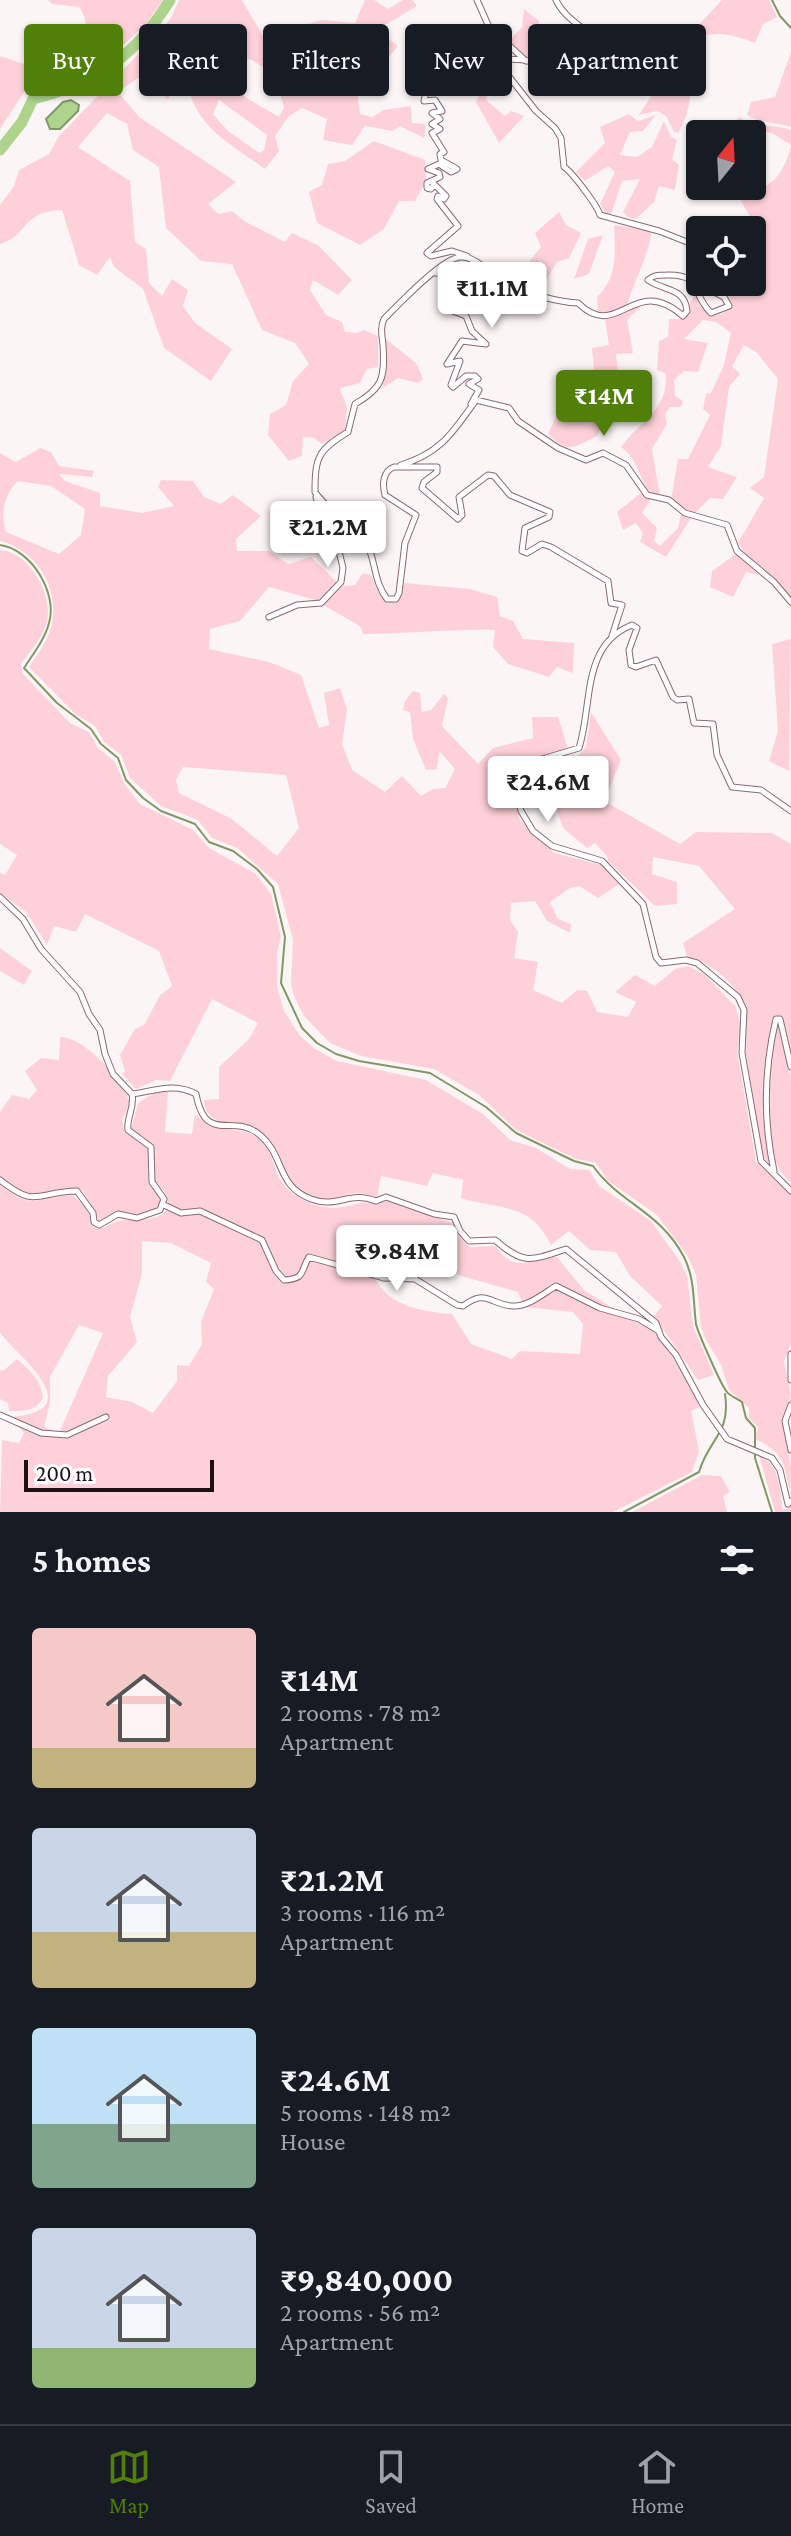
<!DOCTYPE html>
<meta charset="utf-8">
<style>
:root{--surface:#171b24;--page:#20242c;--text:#f1f3f6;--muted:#9ea1a6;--line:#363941;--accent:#507f0a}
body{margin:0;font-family:"Crimson Pro",serif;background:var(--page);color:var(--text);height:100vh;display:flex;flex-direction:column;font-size:30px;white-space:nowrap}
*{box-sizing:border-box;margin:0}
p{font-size:26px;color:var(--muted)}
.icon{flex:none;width:44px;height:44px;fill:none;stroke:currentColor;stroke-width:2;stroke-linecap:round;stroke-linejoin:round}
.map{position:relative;height:1512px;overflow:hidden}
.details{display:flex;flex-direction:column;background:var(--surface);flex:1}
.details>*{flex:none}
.top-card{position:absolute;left:24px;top:24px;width:744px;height:72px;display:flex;gap:16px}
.needle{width:52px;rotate:18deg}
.controls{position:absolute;left:686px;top:120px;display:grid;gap:16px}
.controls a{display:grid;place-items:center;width:80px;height:80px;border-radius:8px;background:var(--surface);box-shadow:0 2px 6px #0004;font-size:40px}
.scale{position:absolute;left:24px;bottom:20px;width:190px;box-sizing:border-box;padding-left:8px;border:4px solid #1c1012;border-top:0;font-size:22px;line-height:28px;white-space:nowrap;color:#1c1012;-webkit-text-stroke:6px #fff;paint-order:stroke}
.price{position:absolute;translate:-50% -68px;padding:0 18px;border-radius:8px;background:#fff;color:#222;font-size:26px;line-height:52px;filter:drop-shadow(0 2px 4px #0008)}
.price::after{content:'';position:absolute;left:50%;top:48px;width:24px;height:18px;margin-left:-12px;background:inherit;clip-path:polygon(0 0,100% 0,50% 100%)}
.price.active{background:var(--accent);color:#fff}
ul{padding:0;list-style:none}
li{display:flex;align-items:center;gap:24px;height:200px;padding:0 32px}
li span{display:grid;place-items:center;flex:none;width:224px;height:160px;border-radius:8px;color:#555}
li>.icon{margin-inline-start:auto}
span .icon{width:96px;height:96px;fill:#fffc;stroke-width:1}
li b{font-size:34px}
h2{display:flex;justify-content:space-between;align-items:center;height:96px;padding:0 32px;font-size:34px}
.chip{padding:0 28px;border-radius:8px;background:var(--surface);box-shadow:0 2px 6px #0004;font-size:28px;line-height:72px}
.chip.active{background:var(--accent);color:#fff}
.tabs{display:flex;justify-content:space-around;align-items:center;height:112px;border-top:2px solid var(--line);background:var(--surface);font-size:22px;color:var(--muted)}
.tabs a{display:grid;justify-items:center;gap:4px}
.tabs .active{color:var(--accent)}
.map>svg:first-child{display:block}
.green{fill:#fed1da;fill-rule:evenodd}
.water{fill:#add38c;stroke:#829867;stroke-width:2}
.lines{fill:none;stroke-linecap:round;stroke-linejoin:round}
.stream{stroke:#829867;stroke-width:2}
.river{stroke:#add38c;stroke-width:11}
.street-casing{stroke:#896a70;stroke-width:7}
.street{stroke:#fff;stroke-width:5}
</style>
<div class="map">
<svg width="791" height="1512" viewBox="0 0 791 1512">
<rect width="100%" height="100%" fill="#fcf5f6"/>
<path class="green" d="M48,0H163L146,24L104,63L81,69L55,90L41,94L46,83C61,79 67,65 82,61C83,42 92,24 79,7L52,4Z
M179,0H242L263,36L322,20L355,23L365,0H374L388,9L403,0H412L417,6L382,27V34L398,46L388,58L365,32L338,51L318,39L304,58L312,82L334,77L340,91L357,92L360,114L372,117L384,110L411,106L412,123L426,124L424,138L400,126L393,131L365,126L352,145L323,140L327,119L302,108L289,116L275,136L279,151L265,169C231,144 201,131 188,89L178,86L168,99L138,78L118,92L139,117L236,182L208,204L218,214L232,211L246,222L285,242L292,233L319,246L352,280L338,295L313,280L310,290L326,315L342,322L345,332L357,333L364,330L378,336V367L367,369L360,383L340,388L347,408L345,430L322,444L312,437H303L302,456L289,461L268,435L270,414L286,405L293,381L309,364L295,343L262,330L232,264L201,261L166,228L159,167L133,150L127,124L107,113L78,147L130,181L135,242L146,249L149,283L162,296L172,279L188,290L183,306L195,323L232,349L211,381L164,348L143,289L114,267L110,257L97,275L79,265L62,210C21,211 28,237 0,244V205L14,186L19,170L49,154L59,136L153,39L171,18ZM250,59L273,73L284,107L279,117L247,98L215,70L222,61ZM219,100L267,135L264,150L259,153L228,131L213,114Z
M722,0H769L777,17L763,24L755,43C734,35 719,31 697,37C692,65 694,111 678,133L674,132L666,116L657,111L639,115L693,31Z
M524,9L539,21V29L556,43L553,47L581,68L528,60L509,41L522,27Z
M72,40L81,41L79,58L71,59L53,76L26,89L0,129V56L24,64L50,41L66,45Z
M791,52V127C776,122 759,123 747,115L751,102L775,97Z
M484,87L488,92L486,100L505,116L511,111L524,116L499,143L476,102Z
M629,114L638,121L656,115L643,131L630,132L620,155L637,157L652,147L664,121L671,137L677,140L672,159L679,165L675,190L659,186L654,202L636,219L628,217L623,212L640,179L622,181L611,215L607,216L600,204L615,172L608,166L585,181L576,172L605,143L600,127Z
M739,117C754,128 774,124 791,130V145L772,133L762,131L752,169V134H729Z
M374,141L425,160L426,181L415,201H399L384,229L360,245L317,223L309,192L322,185L328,164L345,161Z
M791,146V599L751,562L738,543L764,498L750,488L764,477L778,379L756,352L744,345L732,366L740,374L729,387L721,446L708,467L737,477L723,499L710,498L694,514L671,500L678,459H688L710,415L703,409L706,394L711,393L724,365L731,333L716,322L703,320L684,339L708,343L698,372L684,371L674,380L675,396L683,401L681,407H670L665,414L667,424L652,449L660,497L649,494C639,476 638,460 621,447C641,419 667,413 666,374L657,370L659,341L668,337L669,319H683L690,312V302L696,294L699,305L710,315L721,314L731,307L730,299L713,282H752V230H733L751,218L736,193C771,190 782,178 791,146Z
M559,212L566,225L581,233L569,258L557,262L546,280L527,264L541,247L535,233Z
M614,225L652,231C648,257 635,279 627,305L612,312H598L597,297C618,277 615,252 614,225Z
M603,235L589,274L574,279L588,239Z
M642,305L627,320L633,353L616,354L619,382L597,436C574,447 568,455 548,434L562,404L594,369L592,348L609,345L605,318Z
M386,339L416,363L423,379L418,383L398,378L383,388Z
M40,448L51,452L59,466L94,471L92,477L59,474L65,481L100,493V506L142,513L174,506L158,487L161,480L193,481L204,497L221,504L233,495L261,516L236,539L237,551H269L288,564L311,557L338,583L319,601L269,587L240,621L210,629L209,649L269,662L301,675L319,728L329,725L324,693L340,688L347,709L342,744L352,770L385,792L402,776L421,796L433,789L445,788L455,769L439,751L437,769L426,770L413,739L410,712L403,710L405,701L413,691L420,693L422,712L431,710L444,694L448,698L442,726L478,764L493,748L533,738L532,717H558L568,749L527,760L516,775L514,797L520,820L554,853L602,865L619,884L598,898L579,886L570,888L550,902L558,919L571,924L570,933L547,921L535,901L511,903L510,920L518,932L514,958L538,962L533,990L562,1003L577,990L587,991L597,1012L628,1017L636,1002L615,992L635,975L655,986L675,969L688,966L705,975L735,1006L741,1025L737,1051L756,1162L791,1195V1344L784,1361L791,1396L783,1422L791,1468L790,1492C784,1463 784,1452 755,1439L758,1427L749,1418V1408L729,1390L721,1365L705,1338L701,1327L696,1275L687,1255L656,1214L608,1181L596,1163L576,1159L516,1130L479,1095L434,1069L361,1056L330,1043L304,1016L295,999L291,985L293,940L278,884L237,848L212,838L198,820L161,806L130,778L121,755L104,742L95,726L75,714L29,667C38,654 50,638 52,622C59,585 34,549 0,541V453L16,462ZM18,481L51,486L85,509L81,535L59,554L6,532C0,513 4,495 18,481ZM183,767L286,775L299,828L277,856L232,819L179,793L176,780Z
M642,492L650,500L642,513L657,528L654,541L660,546L678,528L681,514L691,518L666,557L640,542L643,533L636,523L623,530L617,512Z
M0,550C29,552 53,594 47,621C43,638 30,651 21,664L23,674L70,723L89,732L98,748L115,762L124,783L140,804L193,830L209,848L256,874L271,894L281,936L277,953V986L284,1011L300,1036L315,1049L337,1061L426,1080L483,1114L510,1140L536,1148L570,1169L589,1170L599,1186L651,1221L681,1263L687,1276L693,1326L714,1375L698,1380L654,1316L662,1306L630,1276L616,1252L590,1250L569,1231L551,1245C531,1202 500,1210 461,1198L463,1180L433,1173L427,1186L381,1176L377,1197C371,1196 364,1193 359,1193C341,1193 330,1205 311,1198C274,1183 292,1155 261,1133C242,1118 206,1132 204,1100L219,1099V1067L249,1039L258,1023L212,999L170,1081L156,1080L136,1089L122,1074L125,1071L120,1055L135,1029L144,1025L160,995L172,986L159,951L85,914L76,932L54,926L47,945L26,912L0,893V873L5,875L17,855L0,844Z
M736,554L759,575L746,572L733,597L710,587L712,571Z
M363,573L371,575L378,591L391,602L398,601L404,583L470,589L497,597L500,616L513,621L523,639L574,643L573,673L557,667L549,677L508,664L493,647L495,630C450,629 408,634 363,634L360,626L323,605L343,586L355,585Z
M791,639L789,771L769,761L778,731L772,644Z
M591,712L621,760L604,801L680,844L696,832L772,833L791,844V1051L783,1016L774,1017C762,1070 762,1110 770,1164L762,1156L746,1054L747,1006C734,984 713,963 687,957L683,943L735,909L699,866L653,857L652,874L677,882V904L655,906L608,861L607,856L595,843L587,848L563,828L554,802L562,773L586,747Z
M0,948L32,971L24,985L0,971Z
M778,1025L791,1077V1183C787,1178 782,1174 779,1168C763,1142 769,1054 778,1025Z
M60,1037C85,1037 123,1080 130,1103L122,1120L124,1130L149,1150V1183L161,1199C153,1221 136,1213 118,1211L99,1223L96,1212L82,1190C61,1182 37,1202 21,1194C14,1190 7,1182 0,1177V1112L12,1095L29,1099L37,1090L25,1071L41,1058L59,1060Z
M157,1091L168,1092L165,1132L192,1134L195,1114C220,1137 236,1123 258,1138C272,1148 273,1168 281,1181C293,1199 321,1211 342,1207C356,1205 363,1200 378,1204L387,1200L452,1223L458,1236L470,1247L496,1246C515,1276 532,1257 557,1257L584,1290L633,1321L654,1330L691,1385L699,1407L691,1411L699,1451L692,1472L613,1512H0L2,1440L19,1443L24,1433L11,1417C90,1410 21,1359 0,1333V1185C34,1212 35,1196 73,1195L86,1208L96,1229C106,1229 114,1220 125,1220C140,1220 180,1221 165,1193C162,1187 156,1184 154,1178C151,1168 154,1157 153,1146L131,1129L138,1103ZM357,1233L421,1239L458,1275L518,1292L524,1307L573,1312L583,1324L580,1354L520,1351L512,1359L471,1344L452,1314C414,1311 376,1303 369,1260L354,1253ZM142,1241L171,1243L211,1263L206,1282L214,1289L201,1322L202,1344L189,1366L177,1365V1381L153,1413L132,1402L106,1397L108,1376L137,1342L130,1317L142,1274ZM79,1325L103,1333L59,1433L44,1427L50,1403V1377Z
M17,1359C31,1371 41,1380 43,1398C34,1412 25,1411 9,1411L8,1403L0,1399V1370L3,1371Z
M759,1455C781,1466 779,1488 783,1510L791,1507V1512H775Z
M702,1475L721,1476L730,1492L723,1496L727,1512H632Z"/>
<path class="water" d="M71,100L79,105L78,111L60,129H50L46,119L63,102Z"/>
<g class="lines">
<path class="stream" d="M772,0L780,16L791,28
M0,545C31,549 58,593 49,623C45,639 33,654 24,668L57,703L91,729L101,744L118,758L126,780L143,798L161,811L195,824L209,842L233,851L257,869L273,887L285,937L281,983L302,1028L317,1043L336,1054L359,1061L430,1073L486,1107L516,1133L574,1161L593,1166C620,1204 660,1211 684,1257C695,1279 693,1301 696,1324C698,1333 722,1387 727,1392C730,1396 738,1399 742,1402L746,1418L755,1428V1458L772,1512
M624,1512L699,1472C709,1438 731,1434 725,1394"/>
<path class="river" d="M0,150L22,122L33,99C97,83 135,56 170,0"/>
<g class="street-casing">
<path id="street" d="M477,0L489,27L526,61
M556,0C568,27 605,33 608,64L600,77C573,76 511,47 489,65L507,74L536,111L555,128L561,138L564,167C572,172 597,205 600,215L659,231L700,247
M467,256L452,251L431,256L427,253L458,226L437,199L438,196L444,199L446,196L434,184L431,189L427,188V183L440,177L439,173L428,169L439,164L451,172L457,169L441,160L440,154L444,152L432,133L440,129L432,124L440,119L432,113L442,111L435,100L424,101L427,87L439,80L440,74C432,65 431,51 425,40L448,36L472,54L493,61
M435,273L465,275L450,282L445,289L457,288L471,300L450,310L466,316L472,331L486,344L462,341L447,364L460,361L451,385L453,387L466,376H475L478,379L469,384L479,390L471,404
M401,465C441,453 453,432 476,400L509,408L518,421L558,448L586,460L603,453L626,465L647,495L669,500L685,513L727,525L737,551L774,582L791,602
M269,617L297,605L321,603L341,582L343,568L338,547L328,535L316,497
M612,636L622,605L611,603L608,581L551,547L542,544L527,553L522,551L525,528L549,517L550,512L510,495L494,476L488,475L459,497L462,515L458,519L422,488L424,482L437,472V467H394C383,471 382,484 385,495L416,515L405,543L399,593L396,599H387C373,581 376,558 365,540C352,521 328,512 315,492C315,457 318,450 348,432L355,404C383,388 385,378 383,345C382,335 380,328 384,319C398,305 441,259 460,257C476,255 492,277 507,284C524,293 558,302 578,303C619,343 633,272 683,316L687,311C685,287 663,291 648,280C654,275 658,275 666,275C703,274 690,292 711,313L729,306L724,297L716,293L710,282
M791,811L761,790L732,787L717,755L713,724L694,723L689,699L677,700L673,697L656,660L636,667L631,665L629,650L637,628L632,625C581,645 593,704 579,748L529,763L519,776L517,794L521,811L533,831L552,846L602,861L643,904L656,957L661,963L686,960L697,963L738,997L744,1010L742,1053L761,1161L791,1191
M0,897L23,919L41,949L80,992L89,1014L100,1030L105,1054L113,1074L132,1094C154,1091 175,1082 196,1094C206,1146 233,1112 260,1135C285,1156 276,1186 311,1199C338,1209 349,1190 376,1201L386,1197L434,1214L454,1217L460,1231L469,1241L495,1240C524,1265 530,1261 566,1249L656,1323L661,1337L676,1355L703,1405L727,1439L772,1458L780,1470L788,1504L791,1501
M774,1171C763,1120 764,1069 776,1019H780L791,1067
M0,1180C37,1209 35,1192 77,1191L93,1213L94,1222L99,1225L118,1214L137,1218L160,1210L164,1199L152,1182L151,1147L128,1130C126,1118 135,1108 132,1094
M162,1204L181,1213L200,1211L262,1240L276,1271L284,1280C306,1279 300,1271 309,1257L384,1278L415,1279L457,1305L463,1306C487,1288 490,1305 513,1306C528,1307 544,1293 556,1286L600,1308L639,1319L659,1331
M791,1354V1380
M791,1405L785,1421L791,1450
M0,1415L41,1433L67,1435L106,1417"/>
</g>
<use href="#street" class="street"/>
</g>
</svg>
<div class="controls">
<a><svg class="needle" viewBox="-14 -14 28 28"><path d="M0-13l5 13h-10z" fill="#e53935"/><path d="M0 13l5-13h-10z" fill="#9ea1a6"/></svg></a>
<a><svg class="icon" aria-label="locate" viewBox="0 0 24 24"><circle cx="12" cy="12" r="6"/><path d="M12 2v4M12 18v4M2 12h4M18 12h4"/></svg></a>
</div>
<div class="scale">200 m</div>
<b class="price" style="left:492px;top:330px">₹11.1M</b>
<b class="price active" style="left:604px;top:438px">₹14M</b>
<b class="price" style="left:328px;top:569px">₹21.2M</b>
<b class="price" style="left:548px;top:824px">₹24.6M</b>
<b class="price" style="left:397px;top:1293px">₹9.84M</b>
<div class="top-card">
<a class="chip active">Buy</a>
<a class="chip">Rent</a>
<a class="chip">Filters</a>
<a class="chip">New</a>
<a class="chip">Apartment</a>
</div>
</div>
<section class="details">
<h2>5 homes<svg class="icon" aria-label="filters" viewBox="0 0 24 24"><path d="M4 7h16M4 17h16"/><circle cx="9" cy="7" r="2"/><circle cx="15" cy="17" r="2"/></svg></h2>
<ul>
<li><span style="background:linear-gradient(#f6c9c9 75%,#c2b280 0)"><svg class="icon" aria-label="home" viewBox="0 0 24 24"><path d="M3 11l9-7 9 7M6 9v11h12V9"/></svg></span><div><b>₹14M</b><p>2 rooms · 78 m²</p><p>Apartment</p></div></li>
<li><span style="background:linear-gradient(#c9d6e8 65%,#c2b280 0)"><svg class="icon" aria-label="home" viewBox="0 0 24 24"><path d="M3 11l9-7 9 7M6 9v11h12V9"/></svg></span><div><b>₹21.2M</b><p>3 rooms · 116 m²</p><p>Apartment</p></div></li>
<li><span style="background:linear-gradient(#bfe0f5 60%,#7fa58c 0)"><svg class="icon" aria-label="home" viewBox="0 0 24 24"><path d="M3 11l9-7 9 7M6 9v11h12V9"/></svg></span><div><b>₹24.6M</b><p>5 rooms · 148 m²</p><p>House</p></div></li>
<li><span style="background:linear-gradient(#c9d6e8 75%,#8fb573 0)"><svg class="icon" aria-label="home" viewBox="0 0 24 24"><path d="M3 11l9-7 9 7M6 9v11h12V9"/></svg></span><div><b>₹9,840,000</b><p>2 rooms · 56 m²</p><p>Apartment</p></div></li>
</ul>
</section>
<nav class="tabs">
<a class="active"><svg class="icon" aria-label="map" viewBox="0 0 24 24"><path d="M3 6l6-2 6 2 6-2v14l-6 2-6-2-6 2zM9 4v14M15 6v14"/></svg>Map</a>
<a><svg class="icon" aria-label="saved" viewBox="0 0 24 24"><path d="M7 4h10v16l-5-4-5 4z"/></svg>Saved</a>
<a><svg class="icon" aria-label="home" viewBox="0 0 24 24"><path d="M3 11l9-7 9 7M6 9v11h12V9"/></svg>Home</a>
</nav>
